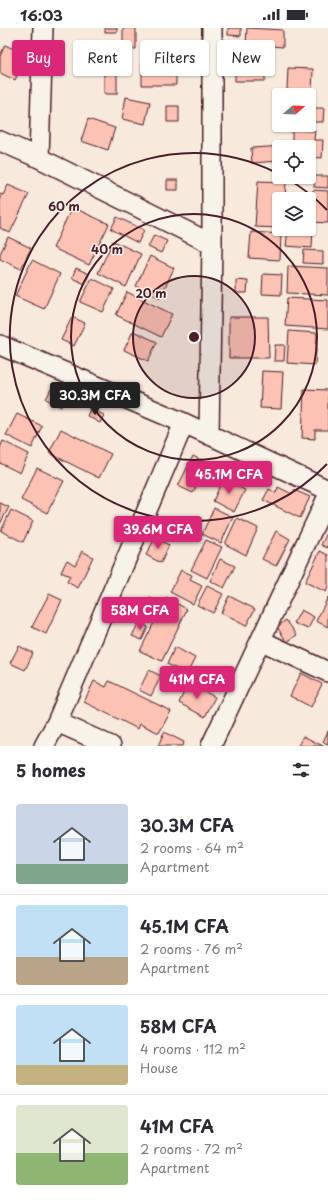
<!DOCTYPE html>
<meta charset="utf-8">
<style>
:root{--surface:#fff;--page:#f2f2f3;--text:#2b2b33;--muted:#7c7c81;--line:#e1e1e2;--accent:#db2777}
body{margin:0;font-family:"Playpen Sans",sans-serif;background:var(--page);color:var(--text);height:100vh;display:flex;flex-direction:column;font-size:15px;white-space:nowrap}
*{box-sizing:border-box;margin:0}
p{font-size:13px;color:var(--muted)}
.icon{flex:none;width:22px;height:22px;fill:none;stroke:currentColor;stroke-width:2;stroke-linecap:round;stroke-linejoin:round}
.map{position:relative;height:718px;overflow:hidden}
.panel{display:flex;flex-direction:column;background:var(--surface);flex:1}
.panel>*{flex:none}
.top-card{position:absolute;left:12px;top:12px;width:304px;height:36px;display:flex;gap:8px}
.needle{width:26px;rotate:71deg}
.fabs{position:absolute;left:272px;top:60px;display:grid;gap:8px}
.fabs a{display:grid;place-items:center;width:44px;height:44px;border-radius:4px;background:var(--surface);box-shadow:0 1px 3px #0004;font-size:20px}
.price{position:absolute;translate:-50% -34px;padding:0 9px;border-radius:4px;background:var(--accent);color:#fff;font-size:13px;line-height:26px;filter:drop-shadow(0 1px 2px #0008)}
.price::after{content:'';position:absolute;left:50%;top:24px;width:12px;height:9px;margin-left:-6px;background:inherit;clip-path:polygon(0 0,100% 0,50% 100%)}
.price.selected{background:#222;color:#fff}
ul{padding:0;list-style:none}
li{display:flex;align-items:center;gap:12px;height:100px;padding:0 16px}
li+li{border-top:1px solid var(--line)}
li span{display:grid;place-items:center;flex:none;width:112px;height:80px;border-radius:4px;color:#555}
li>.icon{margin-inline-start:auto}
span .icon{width:48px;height:48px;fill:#fffc;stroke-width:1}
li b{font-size:17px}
h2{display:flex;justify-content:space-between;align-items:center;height:48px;padding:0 16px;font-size:17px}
.tag{padding:0 14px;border-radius:4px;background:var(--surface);box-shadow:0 1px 3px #0004;font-size:14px;line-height:36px}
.tag.selected{background:var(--accent);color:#fff}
.status{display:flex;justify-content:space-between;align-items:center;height:28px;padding:0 20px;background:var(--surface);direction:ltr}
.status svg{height:11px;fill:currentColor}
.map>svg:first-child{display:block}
.building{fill:#fcc2b3;stroke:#4a1f2b}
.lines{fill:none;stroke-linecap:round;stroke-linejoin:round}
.street-casing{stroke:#4a1f2b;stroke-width:22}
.street{stroke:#f7f3e8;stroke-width:19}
.ring{fill:none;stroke:#4a1f2b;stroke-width:2}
.centre{fill:#4a1f2b;stroke:#f7f3e8;stroke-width:2}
.ring-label{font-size:12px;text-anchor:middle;font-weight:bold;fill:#4a1f2b;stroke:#f7f3e8;stroke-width:3;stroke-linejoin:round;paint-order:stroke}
</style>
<div class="status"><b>16:03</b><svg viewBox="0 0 49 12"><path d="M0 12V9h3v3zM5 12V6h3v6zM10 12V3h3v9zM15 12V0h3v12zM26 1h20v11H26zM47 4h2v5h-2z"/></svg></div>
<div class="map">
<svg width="328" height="718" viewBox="0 0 328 718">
<rect width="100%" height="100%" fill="#f8e9dd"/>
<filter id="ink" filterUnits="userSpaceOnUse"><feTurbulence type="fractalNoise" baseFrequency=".025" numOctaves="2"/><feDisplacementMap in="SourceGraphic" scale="8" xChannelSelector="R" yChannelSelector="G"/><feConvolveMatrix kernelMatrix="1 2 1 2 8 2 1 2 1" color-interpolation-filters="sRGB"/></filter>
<g filter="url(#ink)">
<path class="building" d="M105,0H117V4H105Z
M123,0H136V21H123Z
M228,0H241V8L228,7Z
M247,0L283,2V19L246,16Z
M5,17L27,27L15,52L0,45V28Z
M142,21L176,22V57H142Z
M235,31H265V53H235Z
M104,39L117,40V66H104Z
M288,40L313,41L312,64L287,62Z
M309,67H314L313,80H324L323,94H309Z
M126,69L150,74L145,96L122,91Z
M167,78H179V94H167Z
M88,91L115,100L108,122L81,113Z
M292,101L315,103L314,112H323L322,130L309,129V119H292Z
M285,118L279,119V133L252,135L251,120Z
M309,134H312L311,149H305H309Z
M315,148H328V160L314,159Z
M167,152H178V162H167Z
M258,153L286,154L285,171H279V200L255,199Z
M8,157L29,166L10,205L0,200V166L3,167Z
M313,162L328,163V195L311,194Z
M72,179L109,196L89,237L53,220Z
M117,189L144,202L138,215L111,201Z
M288,201H313L312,220L286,218Z
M251,204L281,206L280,232L249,230Z
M154,207L167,213L161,225L148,219Z
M8,209L31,220L21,241L0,231V226Z
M113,213L141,226L126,259L98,245Z
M304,222L323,223V236L303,235Z
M150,228L174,240L160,270L136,258Z
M32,232L60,246L44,281L15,268Z
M288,238L328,240V267L287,265Z
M76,240L89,246L85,256L72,250Z
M263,246L282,247L281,267L262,266Z
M92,250L114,261L103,284L80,274Z
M236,252L248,253L247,265H236Z
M127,264L172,286L161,309L116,287Z
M287,270L328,272V301L285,298Z
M72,289L85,295L74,318L61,312Z
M229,289H268L269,330H229Z
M133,303L157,314L148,333L124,322Z
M289,303L317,305L315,337L287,335Z
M275,317H285L284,333H274Z
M262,343L283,344L281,381L260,380Z
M51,361L66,368L61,379L46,371Z
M304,361L328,362V402H315V411L302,410Z
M90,381L104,387L100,395L87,388Z
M17,386L42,398L32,420L6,407Z
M61,401L111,426L99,450L49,425Z
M3,413L29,426L20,445L0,435V420Z
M193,428L207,435L193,465L178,458Z
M37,440L64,453L47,485L21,472Z
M223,451L245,462L234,484L213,473Z
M278,459L292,466L294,462L310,469L300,490L263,472L269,461L276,465Z
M0,475L9,479L0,496Z
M214,480L233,489L221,515L202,506Z
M11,482L33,493L23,514L1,503Z
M237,490L258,500L246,527L225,516Z
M276,503L290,511L276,538L262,531Z
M328,503V520L321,517Z
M155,510L169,517L161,535L146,527Z
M206,512L222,519L207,550L191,542Z
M82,523L93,529L78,560L67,554L70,548L61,544L67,532L75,537Z
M320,523L328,527V559L326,564L305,554Z
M220,531L235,538L224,560L210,553Z
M181,542L192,547L190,552L202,558L193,576L170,564Z
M207,558L223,566L213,585L197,577Z
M49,566L62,572L46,606L32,599Z
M229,568L255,581L246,598L221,585Z
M328,569V599L316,593Z
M150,570L160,575L153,588L144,583Z
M166,570L187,581L162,633L140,623Z
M127,572L139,578L134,588L122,583Z
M301,582L314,589L308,601L294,595Z
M286,592L297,607L287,614L277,599Z
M139,594L148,599L142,612L132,608Z
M19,618L33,625L25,642L10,635Z
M175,619L195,630L187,646L167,636Z
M149,642L161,648L151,668L139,662Z
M301,645L322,656L311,679L290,668Z
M94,653L106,659L109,653L171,683L159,705L140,696L138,701L84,674Z
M188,655L215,669L205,689L179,675Z
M328,703V716L323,714Z
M164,704L184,714L182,718H158Z
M303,708L323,718H298Z"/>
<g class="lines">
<g class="street-casing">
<path id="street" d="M0,113L39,130L212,216
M39,130L43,0
M0,317L184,395L328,462
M209,407L212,216V0
M262,613L328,644
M57,694L111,718
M44,718L57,694L184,395
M211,718L328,468"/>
</g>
<use href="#street" class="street"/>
</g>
</g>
<circle cx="194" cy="309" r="61" fill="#4a1f2b" fill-opacity=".12"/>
<g class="ring">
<circle cx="194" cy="309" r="61"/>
<circle cx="194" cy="309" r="123"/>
<path d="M327 436A184 184 0 1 1 279 146M286 150A184 184 0 0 1 327 182"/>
</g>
<circle cx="194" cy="309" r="6" class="centre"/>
<g class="ring-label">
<text x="64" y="183">60 m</text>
<text x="107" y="226">40 m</text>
<text x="151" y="270">20 m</text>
</g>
</svg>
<div class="fabs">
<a><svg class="needle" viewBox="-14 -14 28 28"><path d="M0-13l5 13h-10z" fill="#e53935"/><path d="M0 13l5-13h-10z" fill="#7c7c81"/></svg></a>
<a><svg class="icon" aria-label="locate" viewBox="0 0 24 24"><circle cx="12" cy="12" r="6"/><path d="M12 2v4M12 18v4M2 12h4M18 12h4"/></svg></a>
<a><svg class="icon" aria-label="layers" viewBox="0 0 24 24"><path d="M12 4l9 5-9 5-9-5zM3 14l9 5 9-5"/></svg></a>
</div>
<b class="price selected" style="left:95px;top:388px">30.3M CFA</b>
<b class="price" style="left:229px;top:467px">45.1M CFA</b>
<b class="price" style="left:158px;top:522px">39.6M CFA</b>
<b class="price" style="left:140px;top:603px">58M CFA</b>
<b class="price" style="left:197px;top:672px">41M CFA</b>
<div class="top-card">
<a class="tag selected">Buy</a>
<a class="tag">Rent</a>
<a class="tag">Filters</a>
<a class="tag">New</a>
</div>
</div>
<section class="panel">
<h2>5 homes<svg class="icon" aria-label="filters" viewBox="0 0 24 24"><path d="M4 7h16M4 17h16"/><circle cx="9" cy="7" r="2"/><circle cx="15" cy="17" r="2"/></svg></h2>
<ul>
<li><span style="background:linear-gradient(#c9d6e8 75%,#7fa58c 0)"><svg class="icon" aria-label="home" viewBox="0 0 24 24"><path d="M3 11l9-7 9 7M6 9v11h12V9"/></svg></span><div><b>30.3M CFA</b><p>2 rooms · 64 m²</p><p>Apartment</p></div></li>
<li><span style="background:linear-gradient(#bfe0f5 65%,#b9a48a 0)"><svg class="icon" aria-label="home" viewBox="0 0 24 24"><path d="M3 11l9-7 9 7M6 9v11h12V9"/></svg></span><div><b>45.1M CFA</b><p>2 rooms · 76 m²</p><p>Apartment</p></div></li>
<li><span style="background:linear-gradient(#bfe0f5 75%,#c2b280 0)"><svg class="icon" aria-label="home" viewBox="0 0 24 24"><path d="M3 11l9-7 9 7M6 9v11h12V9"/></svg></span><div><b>58M CFA</b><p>4 rooms · 112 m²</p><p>House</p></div></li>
<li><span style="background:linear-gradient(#dfe7d0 60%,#8fb573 0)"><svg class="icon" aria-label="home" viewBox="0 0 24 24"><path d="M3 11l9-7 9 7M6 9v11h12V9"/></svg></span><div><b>41M CFA</b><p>2 rooms · 72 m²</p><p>Apartment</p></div></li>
</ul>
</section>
